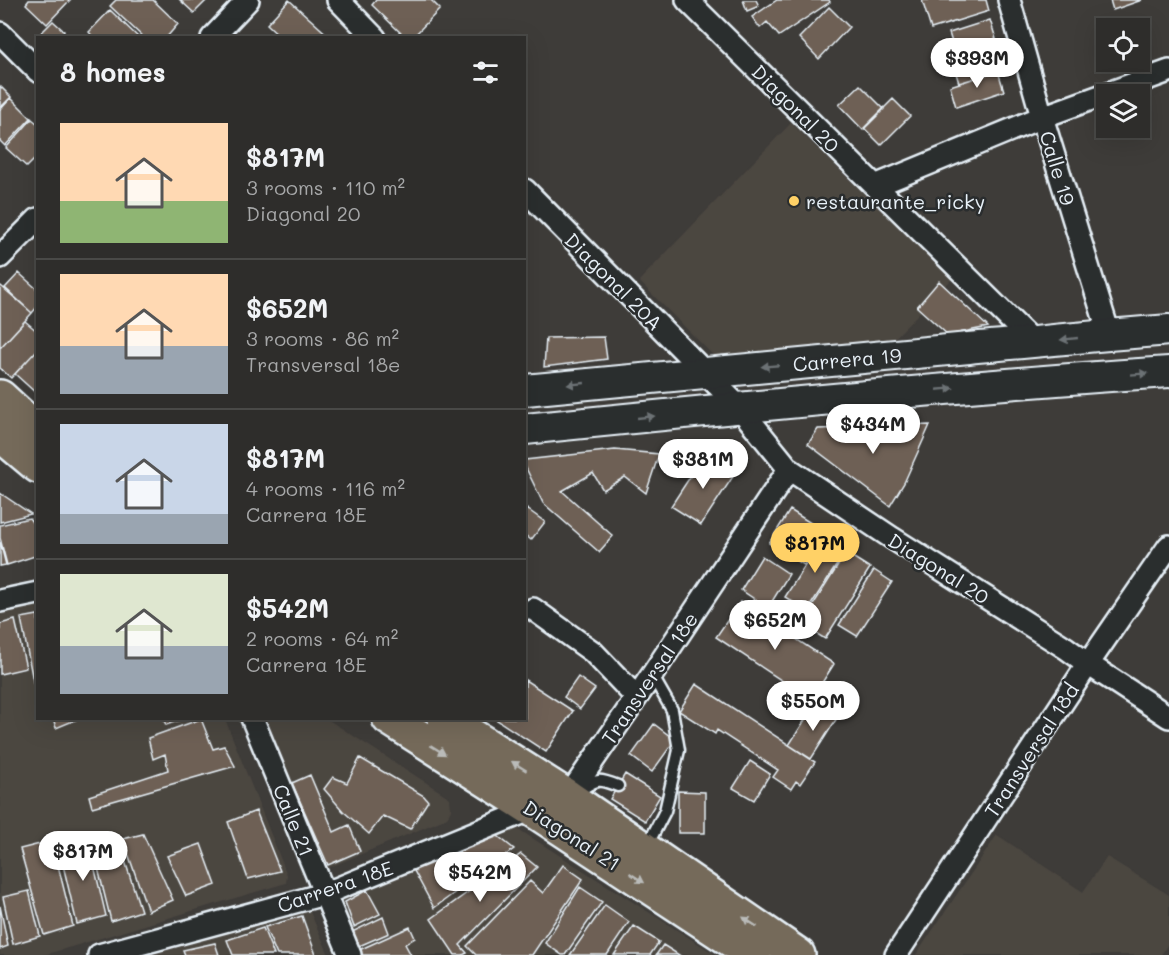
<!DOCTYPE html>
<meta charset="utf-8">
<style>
:root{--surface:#2e2d2b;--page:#363533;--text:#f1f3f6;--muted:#a7a8a9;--line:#494947;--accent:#ffd166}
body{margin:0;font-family:Mali,sans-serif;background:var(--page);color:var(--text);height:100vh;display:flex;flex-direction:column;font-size:22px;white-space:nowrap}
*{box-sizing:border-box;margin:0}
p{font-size:20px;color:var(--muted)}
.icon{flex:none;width:33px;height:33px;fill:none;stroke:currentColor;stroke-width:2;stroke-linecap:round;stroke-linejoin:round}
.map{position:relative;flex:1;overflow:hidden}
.sheet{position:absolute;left:36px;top:36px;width:490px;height:684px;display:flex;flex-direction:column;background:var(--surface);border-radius:0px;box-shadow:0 6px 24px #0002,0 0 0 2px var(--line)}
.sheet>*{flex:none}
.fabs{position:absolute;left:1096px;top:18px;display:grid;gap:12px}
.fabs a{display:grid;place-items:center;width:54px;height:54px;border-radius:0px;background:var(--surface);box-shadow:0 6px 24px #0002,0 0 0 2px var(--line);font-size:30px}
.price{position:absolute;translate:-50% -51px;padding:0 14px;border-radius:21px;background:#fff;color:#222;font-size:20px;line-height:39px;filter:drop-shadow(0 2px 3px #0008)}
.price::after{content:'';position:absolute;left:50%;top:36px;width:18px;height:14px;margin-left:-9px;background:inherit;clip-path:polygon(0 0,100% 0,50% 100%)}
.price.selected{background:var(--accent);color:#111}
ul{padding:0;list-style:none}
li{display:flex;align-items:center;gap:18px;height:150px;padding:0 24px}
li+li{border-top:2px solid var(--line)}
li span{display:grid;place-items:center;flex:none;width:168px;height:120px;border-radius:0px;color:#555}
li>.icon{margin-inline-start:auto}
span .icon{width:72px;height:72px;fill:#fffc;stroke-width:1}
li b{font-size:26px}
h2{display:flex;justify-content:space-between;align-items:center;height:72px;padding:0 24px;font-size:26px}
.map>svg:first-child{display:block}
.built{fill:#4c4741}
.building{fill:#6e6054;stroke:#e8f1f8;stroke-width:1.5}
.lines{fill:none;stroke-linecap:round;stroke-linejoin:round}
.lane-casing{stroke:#e8f1f8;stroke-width:15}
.street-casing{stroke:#e8f1f8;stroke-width:26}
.secondary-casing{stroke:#e8f1f8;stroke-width:34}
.highway-casing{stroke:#e8f1f8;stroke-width:38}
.lane{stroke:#2a2d2e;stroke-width:10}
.street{stroke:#2a2d2e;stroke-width:21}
.secondary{stroke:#2a2d2e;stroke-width:30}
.highway{stroke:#746a5a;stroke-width:33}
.oneway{fill:#6c7275}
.oneway2{fill:#babbb9}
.poi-dot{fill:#ffd166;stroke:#2a2d2e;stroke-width:2}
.labels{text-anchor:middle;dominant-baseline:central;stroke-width:5;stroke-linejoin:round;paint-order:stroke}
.street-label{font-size:20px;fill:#e8f1f8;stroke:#2a2d2e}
.poi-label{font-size:20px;fill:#e8f1f8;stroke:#2a2d2e;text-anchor:start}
</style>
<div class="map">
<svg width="1169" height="955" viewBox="0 0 1169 955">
<rect width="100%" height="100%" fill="#3e3c39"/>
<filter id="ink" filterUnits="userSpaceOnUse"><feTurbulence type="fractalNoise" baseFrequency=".0167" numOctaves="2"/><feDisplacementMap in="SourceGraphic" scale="12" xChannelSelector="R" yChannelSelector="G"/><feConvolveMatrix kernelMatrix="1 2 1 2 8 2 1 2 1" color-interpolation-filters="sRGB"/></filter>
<g filter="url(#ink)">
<path class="built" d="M791,123L952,279L886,347L721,363L639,281Z
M37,606L38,718L225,719L287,875L286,883L44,955H0V613Z
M258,719H327L450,798L451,810L447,818L321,871Z
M510,824L716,955H359L341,905L344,897Z
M997,835L1083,892L1107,857L1169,895V942L1161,955H916Z
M302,911L310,912L329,955H151Z"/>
<path class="building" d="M29,0H70L47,24L26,4Z
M116,0H153L178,24L166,38H144L110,6Z
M180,0H207L194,13Z
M289,0L331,38H282L267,24Z
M376,0H431L440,9L412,38H406L372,5Z
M743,0H756L759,6L747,11Z
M777,0H829L830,2L779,36L767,22L760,28L752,17Z
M922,0H986L989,11L931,29Z
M1110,0H1142L1113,10Z
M829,7L849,27L819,59L799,38Z
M110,10L139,38H94L89,32Z
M990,20L996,39L955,52L949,33Z
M53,21L64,31L58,38H45L41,33Z
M989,42L998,71L959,83L950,54Z
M998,71L1004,91L956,107L950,86Z
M860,85L884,109L863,130L839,105Z
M0,86L11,97L0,108Z
M11,98L31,118L5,146L0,141V110Z
M893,99L910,116L881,145L864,128Z
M32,119L38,124V156L27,167L6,148Z
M19,273L38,290V306L32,313L5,288Z
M939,281L988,327L948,335L917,307Z
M1,286L32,313L0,348V287Z
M25,321L38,332V349L11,378L0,368V348Z
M604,337L607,359L544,367L546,338Z
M38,349V394H37L15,374Z
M930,425L904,483L890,506L808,444L818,429Z
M615,450L659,454L646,493L625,477L603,490L593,473L562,491L613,536L599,552L543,503L525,466V460Z
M705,454L734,475L701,525L671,506Z
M0,493L31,514L0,522Z
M527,509L545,522L531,540L525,535V512Z
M790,510L825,532L804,565L769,543Z
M29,518L38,530V555L7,565L0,538V525Z
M823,537L845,552L807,611L785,597Z
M0,542L6,565L0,566Z
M846,553L870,568L825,639L801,624Z
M762,556L789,574L768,608L741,590Z
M874,570L892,582L857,636L839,625Z
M740,602L834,664L811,700L716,637Z
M38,615V685L34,686L21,618Z
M15,620L26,668L0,674V624Z
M578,677L595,689L580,709L564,697Z
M525,680L573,711L546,752L494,718H525Z
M696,684L815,762L800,784L796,781L791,789L773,777L778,770L717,730L715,734L679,711Z
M815,704L837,718L811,759L789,745Z
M53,718H80L56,728Z
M163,718H186L166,725Z
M201,719L213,749L224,746L235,766L92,807L89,796L168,770L165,754L153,759L148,738Z
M654,724L675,740L652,772L631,756Z
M360,758L424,796L428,801L410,829L383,816L369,834L343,811L324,789L333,777L347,783Z
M750,761L770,774L754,800L733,788Z
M625,774L660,796L645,821L610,799Z
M310,775L334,832L349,825L360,851L328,865L292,783Z
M678,791L705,792V833H678Z
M256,811L280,871L248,879L228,822Z
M489,829L514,849L434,908L412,867Z
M143,834L173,900L148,911L123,839Z
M88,840L106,916L77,924L59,848Z
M52,841L73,926L44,935L20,849Z
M201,844L216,885L186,896L167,856Z
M521,854L537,867L460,945L467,953L463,955H455L431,919Z
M125,861L141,911L111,921L98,868Z
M563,865L583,879L532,955H476L467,946L530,881L543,893Z
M580,887L602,902L565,955H562L545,943Z
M367,890L380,914L354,927L345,902Z
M29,891L40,936L13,944L3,897Z
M605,905L629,922L607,955H570Z
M0,906L8,946L0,949Z
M302,916L316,955H277L265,927Z
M383,917L389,933L359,946L352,932Z
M634,926L659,942L650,955H614Z
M410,927L415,938L405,944L411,955H361L359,950Z
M263,928L274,955H233L227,940Z
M215,943L219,955H185L183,950Z
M663,945L679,955H656Z"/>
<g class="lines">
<g class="lane-casing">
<path id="lane" d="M579,791C598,779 597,778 618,786
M647,846L665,811L679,750L672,710L652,675"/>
</g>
<g class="street-casing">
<path id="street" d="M338,0L375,38
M687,0L1034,343
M1009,0L1042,117L1109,334
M0,33L38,71
M212,38L248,0
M875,186L1042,117L1169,71
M525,190L739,407L789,469L892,538L1066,648L1088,664L1169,717
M0,257L38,219
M0,601L38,593
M533,609L593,652L636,697
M252,718L350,955
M99,955L324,894L532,809L568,797L652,675L789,469
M896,955L1088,664L1169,546"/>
</g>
<g class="secondary-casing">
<path id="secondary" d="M525,390C673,375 821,361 969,348C1036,342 1102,335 1169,330
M525,429C739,407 954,386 1169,372"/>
</g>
<g class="highway-casing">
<path id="highway" d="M0,397L38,432
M0,434L38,466
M389,718L532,809L754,955
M444,718L568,797L798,955"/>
</g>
<use href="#lane" class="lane"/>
<use href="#street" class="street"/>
<use href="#secondary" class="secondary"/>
<use href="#highway" class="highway"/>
</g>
<defs><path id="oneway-solid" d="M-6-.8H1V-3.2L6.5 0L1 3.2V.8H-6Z" transform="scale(1.5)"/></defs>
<g class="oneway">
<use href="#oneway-solid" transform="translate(1069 339) rotate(174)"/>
<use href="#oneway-solid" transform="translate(770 366) rotate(175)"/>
<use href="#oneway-solid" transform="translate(1139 374) rotate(-4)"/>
<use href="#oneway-solid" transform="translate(576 384) rotate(174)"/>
<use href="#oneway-solid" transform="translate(945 389) rotate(-5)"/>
<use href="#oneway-solid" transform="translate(646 417) rotate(-6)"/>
</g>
<g class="oneway2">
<use href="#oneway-solid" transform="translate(438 750) rotate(32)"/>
<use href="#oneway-solid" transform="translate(519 766) rotate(-148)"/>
<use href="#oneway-solid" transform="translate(637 878) rotate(33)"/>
<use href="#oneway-solid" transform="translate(750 922) rotate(-146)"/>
</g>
</g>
<circle class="poi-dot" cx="794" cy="201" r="6"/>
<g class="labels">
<g class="street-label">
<text transform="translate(796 108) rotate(45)">Diagonal 20</text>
<text transform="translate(1058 168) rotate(73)">Calle 19</text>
<text transform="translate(614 281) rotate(45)">Diagonal 20A</text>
<text transform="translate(847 359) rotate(-5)">Carrera 19</text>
<text transform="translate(939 568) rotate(32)">Diagonal 20</text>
<text transform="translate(649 678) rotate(-56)">Transversal 18e</text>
<text transform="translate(1031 750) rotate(-57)">Transversal 18d</text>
<text transform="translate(294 820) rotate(68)">Calle 21</text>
<text transform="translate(572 835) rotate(33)">Diagonal 21</text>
<text transform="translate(335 886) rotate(-19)">Carrera 18E</text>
</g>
<g class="poi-label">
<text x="806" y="201">restaurante_ricky</text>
</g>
</g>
</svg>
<div class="fabs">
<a><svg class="icon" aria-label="locate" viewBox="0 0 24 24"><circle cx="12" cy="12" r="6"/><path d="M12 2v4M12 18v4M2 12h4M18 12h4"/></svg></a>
<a><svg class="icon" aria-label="layers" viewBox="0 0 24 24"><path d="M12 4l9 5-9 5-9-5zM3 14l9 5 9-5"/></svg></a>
</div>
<b class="price" style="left:977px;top:89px">$393M</b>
<b class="price" style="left:873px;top:455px">$434M</b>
<b class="price" style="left:703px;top:490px">$381M</b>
<b class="price selected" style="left:815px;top:574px">$817M</b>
<b class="price" style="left:775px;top:651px">$652M</b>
<b class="price" style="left:813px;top:732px">$550M</b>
<b class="price" style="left:83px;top:882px">$817M</b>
<b class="price" style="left:480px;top:903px">$542M</b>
<section class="sheet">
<h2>8 homes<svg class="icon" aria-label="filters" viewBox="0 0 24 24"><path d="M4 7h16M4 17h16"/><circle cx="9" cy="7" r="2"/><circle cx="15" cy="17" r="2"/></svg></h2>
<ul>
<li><span style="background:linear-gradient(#ffd9b3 65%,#8fb573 0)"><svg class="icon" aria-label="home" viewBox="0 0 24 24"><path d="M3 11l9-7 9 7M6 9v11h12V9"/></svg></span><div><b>$817M</b><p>3 rooms · 110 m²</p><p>Diagonal 20</p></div></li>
<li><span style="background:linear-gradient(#ffd9b3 60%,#9aa5b1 0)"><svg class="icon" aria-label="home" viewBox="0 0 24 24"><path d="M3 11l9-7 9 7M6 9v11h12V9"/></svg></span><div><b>$652M</b><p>3 rooms · 86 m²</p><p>Transversal 18e</p></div></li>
<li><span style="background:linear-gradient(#c9d6e8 75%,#9aa5b1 0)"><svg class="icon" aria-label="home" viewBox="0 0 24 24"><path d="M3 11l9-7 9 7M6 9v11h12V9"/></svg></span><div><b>$817M</b><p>4 rooms · 116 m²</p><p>Carrera 18E</p></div></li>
<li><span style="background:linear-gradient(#dfe7d0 60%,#9aa5b1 0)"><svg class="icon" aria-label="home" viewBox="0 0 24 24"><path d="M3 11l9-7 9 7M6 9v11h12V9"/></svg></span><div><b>$542M</b><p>2 rooms · 64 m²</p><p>Carrera 18E</p></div></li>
</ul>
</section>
</div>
